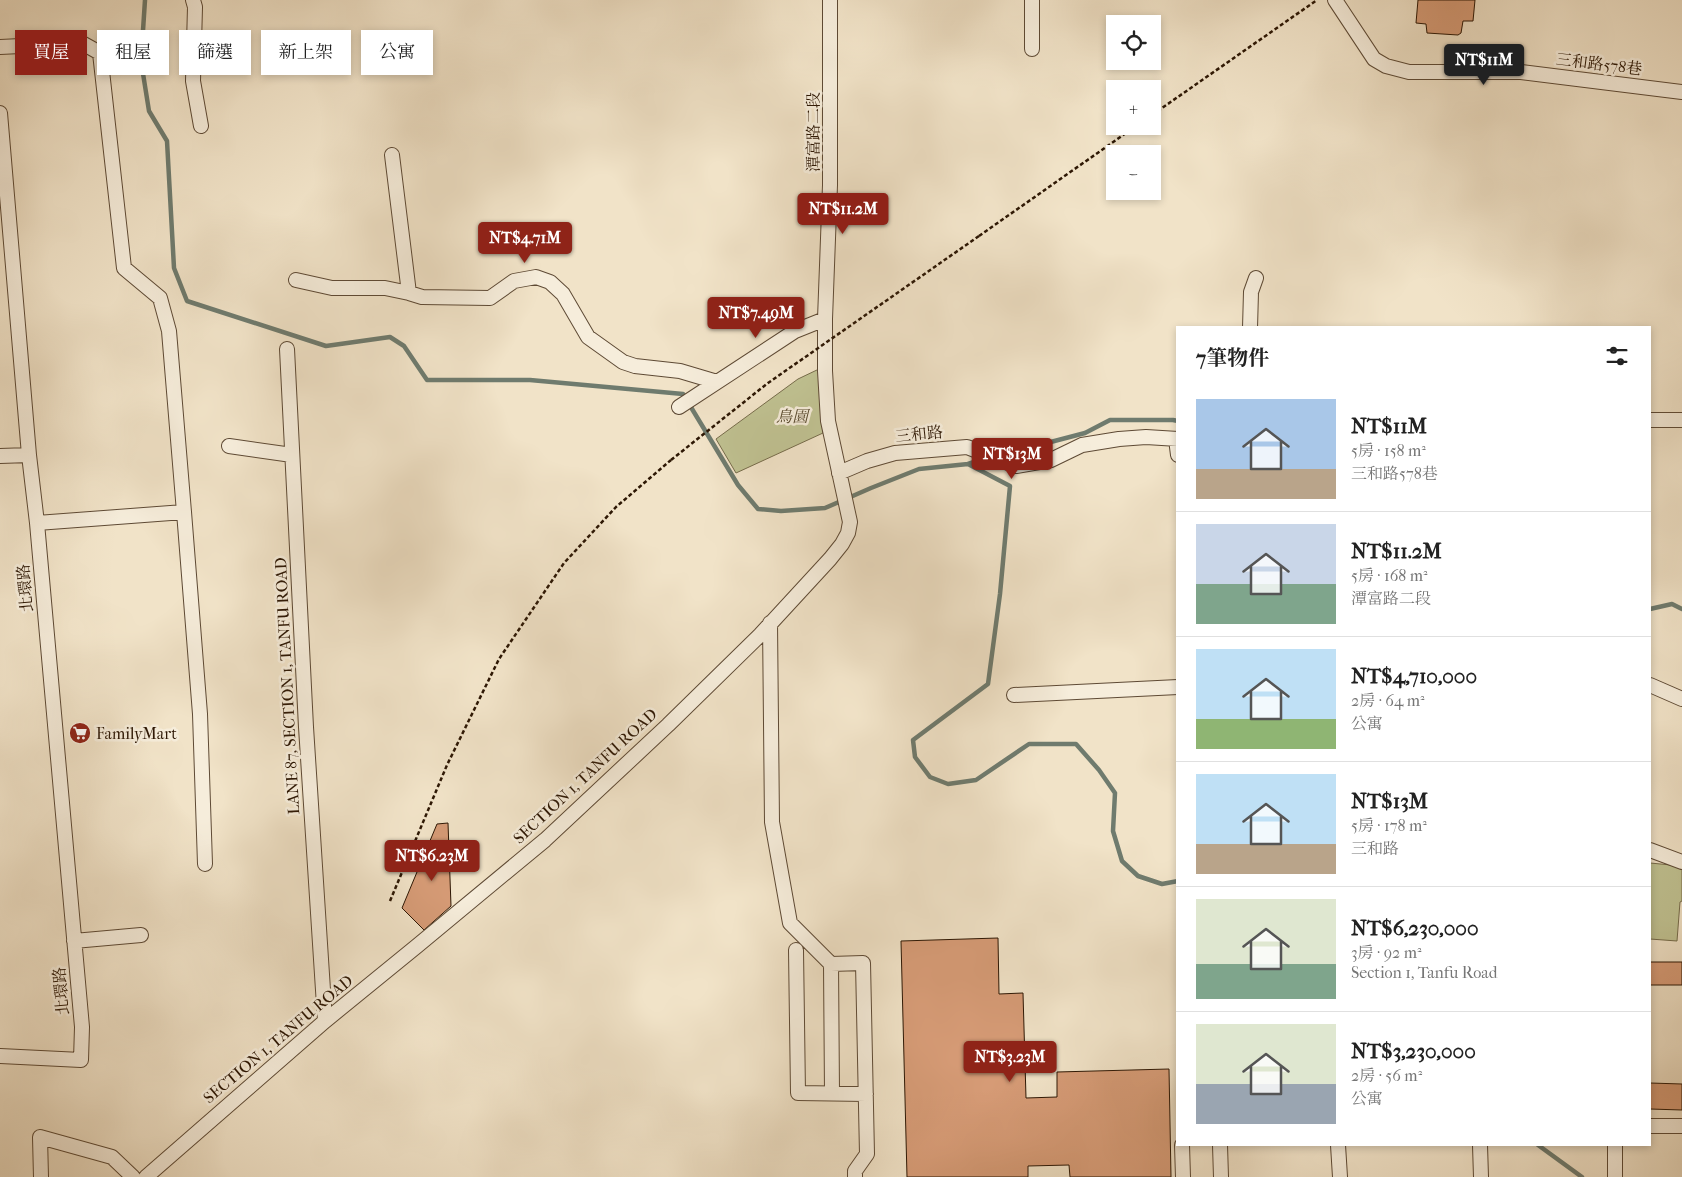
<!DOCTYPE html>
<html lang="zh-TW">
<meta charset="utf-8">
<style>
:root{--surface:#fff;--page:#f6f6f6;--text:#222;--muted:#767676;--line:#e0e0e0;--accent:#8f2418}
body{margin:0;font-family:"IM FELL French Canon","Noto Serif TC",serif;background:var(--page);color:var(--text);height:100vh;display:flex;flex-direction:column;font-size:19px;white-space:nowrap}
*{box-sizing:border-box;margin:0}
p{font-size:16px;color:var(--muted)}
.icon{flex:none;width:28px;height:28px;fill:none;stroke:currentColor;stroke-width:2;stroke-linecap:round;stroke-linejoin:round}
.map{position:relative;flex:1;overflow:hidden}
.sheet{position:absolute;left:1176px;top:326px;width:475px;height:820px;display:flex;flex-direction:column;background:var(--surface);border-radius:0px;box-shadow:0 2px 8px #0003}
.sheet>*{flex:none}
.guide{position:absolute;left:15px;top:30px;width:475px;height:45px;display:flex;gap:10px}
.tools{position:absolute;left:1106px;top:15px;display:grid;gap:10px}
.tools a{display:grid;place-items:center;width:55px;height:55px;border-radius:0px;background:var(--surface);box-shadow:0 2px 8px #0003;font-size:25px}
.price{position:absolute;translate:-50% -42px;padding:0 11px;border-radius:5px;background:var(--accent);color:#fff;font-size:16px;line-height:32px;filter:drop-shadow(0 1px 2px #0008)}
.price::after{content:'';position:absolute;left:50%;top:30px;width:15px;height:11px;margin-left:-8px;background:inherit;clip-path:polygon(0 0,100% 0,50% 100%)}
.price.active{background:#222;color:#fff}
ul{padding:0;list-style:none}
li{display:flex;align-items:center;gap:15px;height:125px;padding:0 20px}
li+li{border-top:1px solid var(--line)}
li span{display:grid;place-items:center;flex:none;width:140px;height:100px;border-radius:0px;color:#555}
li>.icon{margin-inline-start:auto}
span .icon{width:60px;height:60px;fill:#fffc;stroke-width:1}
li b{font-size:21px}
h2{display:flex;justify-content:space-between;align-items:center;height:60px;padding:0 20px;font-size:21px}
.pill{padding:0 18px;border-radius:0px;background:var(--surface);box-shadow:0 2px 8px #0003;font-size:18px;line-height:45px}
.pill.active{background:var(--accent);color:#fff}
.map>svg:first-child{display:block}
.green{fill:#c0c292;stroke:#766c4b}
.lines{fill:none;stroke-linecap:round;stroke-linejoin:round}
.stream{stroke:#6f7b6e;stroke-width:4.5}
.building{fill:#d69b76;stroke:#2d1704}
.minor-casing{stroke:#5e4a35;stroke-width:16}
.path{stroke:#2d1704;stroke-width:2.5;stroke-dasharray:4 2.5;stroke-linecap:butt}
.minor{stroke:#f6eddb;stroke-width:14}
.path-bridge{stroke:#2d1704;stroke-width:2.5;stroke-dasharray:4 2.5;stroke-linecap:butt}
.labels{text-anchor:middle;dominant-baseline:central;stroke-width:5;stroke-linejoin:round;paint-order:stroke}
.street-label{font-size:16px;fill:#2d1704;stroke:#f6eddb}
.park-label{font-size:16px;font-style:italic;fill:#594a2f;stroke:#f6eddb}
.poi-label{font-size:16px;fill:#2d1704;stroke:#f6eddb;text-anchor:start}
</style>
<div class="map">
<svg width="1682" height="1177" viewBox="0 0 1682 1177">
<rect width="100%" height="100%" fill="#f1e3c8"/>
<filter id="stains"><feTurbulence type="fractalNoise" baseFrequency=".004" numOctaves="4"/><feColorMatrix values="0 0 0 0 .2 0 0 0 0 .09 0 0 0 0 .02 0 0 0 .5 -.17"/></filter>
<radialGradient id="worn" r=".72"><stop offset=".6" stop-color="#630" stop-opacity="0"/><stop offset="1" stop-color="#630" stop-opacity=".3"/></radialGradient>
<path class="green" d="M819,369L823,433L736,473L716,439L798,379Z
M1650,863L1682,866V901L1680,902L1677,941L1650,939Z"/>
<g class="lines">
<path class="stream" d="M145,0L141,61L149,111L167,141L174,268L187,301L326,346L390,337L404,346L427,380H530L683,394L738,485L758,509L781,511L825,508L871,488L919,469L968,464L1010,486L1000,594L988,684L913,740L915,757L930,777L948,784L976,780L1029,744H1076L1099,770L1115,793L1113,831L1122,861L1138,876L1162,884L1178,881
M996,454L1019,445L1043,444L1085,433L1110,420H1173L1178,421
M968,464L986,458
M1650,609L1672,604L1682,609
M1538,1145L1582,1177"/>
</g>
<path class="building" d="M1418,0H1475L1473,21H1463L1461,33L1458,35L1427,33L1426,24L1416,23Z
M448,823L451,906L424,930L402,908L437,824Z
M998,938L999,994L1023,993L1026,1098L1057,1097V1072L1169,1069L1171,1177H1070L1069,1165L1028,1166V1177H907L901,941Z
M1650,962H1682V985H1650Z
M1650,1083L1682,1084V1110L1650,1109Z"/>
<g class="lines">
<g class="minor-casing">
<path id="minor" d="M193,0L195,7L193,81L201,126
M1032,0V49
M1335,0L1374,59L1386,66L1409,72H1521L1682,92
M0,47L82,43L100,53L124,268L160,298L169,331L184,512L37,523
M0,113L29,455L37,523L82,1027L81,1060L0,1056
M392,155L409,293L422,297L490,298L514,281L536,277L550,282L563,294L588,337L623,362L635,366L680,371L717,382
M296,280L332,288H385L409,293
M1250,328L1251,292L1256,278
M287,349L306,727L325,1021
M679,407L795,331L825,319
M1650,420H1682
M1176,439L1178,455
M229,446L292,455
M0,456L29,455
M839,473L867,461L895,453L967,447L1016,466L1051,460L1082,445L1119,439L1146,437L1178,439
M184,512L200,714L205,864
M770,623L772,822L790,923L831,964L863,963L867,1154L855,1171V1177
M1650,685L1682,699
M1014,695L1178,687
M1650,850L1682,862
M74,941L141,935
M796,950L798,1093L866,1094
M831,964L832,1093
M1650,1126H1682
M1182,1145L1183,1177
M1220,1145L1221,1177
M1338,1145L1340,1177
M1480,1145L1481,1177
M41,1177L40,1137L112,1157L133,1177
M146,1177L325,1021L417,946L545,840L668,725L760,635L830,559L842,544L848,533L850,522L828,421L825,371V319L830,185V0
M1615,1177V1145"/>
</g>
<path class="path" d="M1152,115L1317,0
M979,236L1136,126
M390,901L447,765L499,659L564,563L616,507L671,460"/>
<use href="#minor" class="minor"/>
<path class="path-bridge" d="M671,460L768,383L979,236"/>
</g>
<defs>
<g id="supermarket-disc" transform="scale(1.125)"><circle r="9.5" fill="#8f2418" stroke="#f6eddb"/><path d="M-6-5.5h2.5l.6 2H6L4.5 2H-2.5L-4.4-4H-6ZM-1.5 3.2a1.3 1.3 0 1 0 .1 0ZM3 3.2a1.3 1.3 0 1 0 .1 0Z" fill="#fff"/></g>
</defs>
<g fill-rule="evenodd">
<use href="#supermarket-disc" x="80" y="733"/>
</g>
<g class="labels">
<g class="street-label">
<text transform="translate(1599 64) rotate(7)">三和路578巷</text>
<text transform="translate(813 132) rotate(-90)">潭富路二段</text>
<text transform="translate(919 434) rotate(-6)">三和路</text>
<text transform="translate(25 588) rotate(-95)">北環路</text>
<text transform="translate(287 686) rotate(-93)">LANE 87, SECTION 1, TANFU ROAD</text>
<text transform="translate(585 776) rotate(-43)">SECTION 1, TANFU ROAD</text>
<text transform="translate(61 991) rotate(-95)">北環路</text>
<text transform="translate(278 1039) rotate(-40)">SECTION 1, TANFU ROAD</text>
</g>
<g class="park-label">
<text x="792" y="416">鳥園</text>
</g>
<g class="poi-label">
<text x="96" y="733">FamilyMart</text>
</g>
</g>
<rect width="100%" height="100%" filter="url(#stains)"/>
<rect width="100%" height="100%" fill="url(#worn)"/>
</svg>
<div class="tools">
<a><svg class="icon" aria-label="locate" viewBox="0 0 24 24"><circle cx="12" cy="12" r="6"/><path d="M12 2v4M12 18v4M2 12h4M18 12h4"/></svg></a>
<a>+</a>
<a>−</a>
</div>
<b class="price active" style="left:1484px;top:86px">NT$11M</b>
<b class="price" style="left:843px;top:235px">NT$11.2M</b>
<b class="price" style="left:525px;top:264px">NT$4.71M</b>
<b class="price" style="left:756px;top:339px">NT$7.49M</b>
<b class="price" style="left:1012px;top:480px">NT$13M</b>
<b class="price" style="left:432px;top:882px">NT$6.23M</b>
<b class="price" style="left:1010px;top:1083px">NT$3.23M</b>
<div class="guide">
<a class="pill active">買屋</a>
<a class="pill">租屋</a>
<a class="pill">篩選</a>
<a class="pill">新上架</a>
<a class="pill">公寓</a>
</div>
<section class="sheet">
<h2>7筆物件<svg class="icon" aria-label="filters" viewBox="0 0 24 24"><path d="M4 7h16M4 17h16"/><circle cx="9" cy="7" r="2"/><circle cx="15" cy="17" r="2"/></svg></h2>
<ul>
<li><span style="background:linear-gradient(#a9c7e8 70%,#b9a48a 0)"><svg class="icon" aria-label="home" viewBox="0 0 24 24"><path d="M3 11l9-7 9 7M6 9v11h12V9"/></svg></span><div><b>NT$11M</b><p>5房 · 158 m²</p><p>三和路578巷</p></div></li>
<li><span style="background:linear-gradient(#c9d6e8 60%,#7fa58c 0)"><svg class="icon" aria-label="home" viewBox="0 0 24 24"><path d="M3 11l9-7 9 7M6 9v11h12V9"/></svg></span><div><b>NT$11.2M</b><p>5房 · 168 m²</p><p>潭富路二段</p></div></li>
<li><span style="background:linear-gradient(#bfe0f5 70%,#8fb573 0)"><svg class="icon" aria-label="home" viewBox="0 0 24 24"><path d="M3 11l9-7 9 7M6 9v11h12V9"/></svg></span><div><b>NT$4,710,000</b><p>2房 · 64 m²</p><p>公寓</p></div></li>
<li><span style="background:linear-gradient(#bfe0f5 70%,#b9a48a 0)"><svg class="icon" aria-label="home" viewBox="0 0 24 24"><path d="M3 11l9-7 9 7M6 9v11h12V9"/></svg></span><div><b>NT$13M</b><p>5房 · 178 m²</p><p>三和路</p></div></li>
<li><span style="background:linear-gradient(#dfe7d0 65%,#7fa58c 0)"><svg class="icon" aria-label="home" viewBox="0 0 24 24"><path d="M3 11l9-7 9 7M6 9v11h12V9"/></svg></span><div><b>NT$6,230,000</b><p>3房 · 92 m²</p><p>Section 1, Tanfu Road</p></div></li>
<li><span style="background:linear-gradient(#dfe7d0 60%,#9aa5b1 0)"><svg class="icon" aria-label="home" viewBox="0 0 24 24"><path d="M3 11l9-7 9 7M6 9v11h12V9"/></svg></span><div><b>NT$3,230,000</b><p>2房 · 56 m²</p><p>公寓</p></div></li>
</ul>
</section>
</div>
